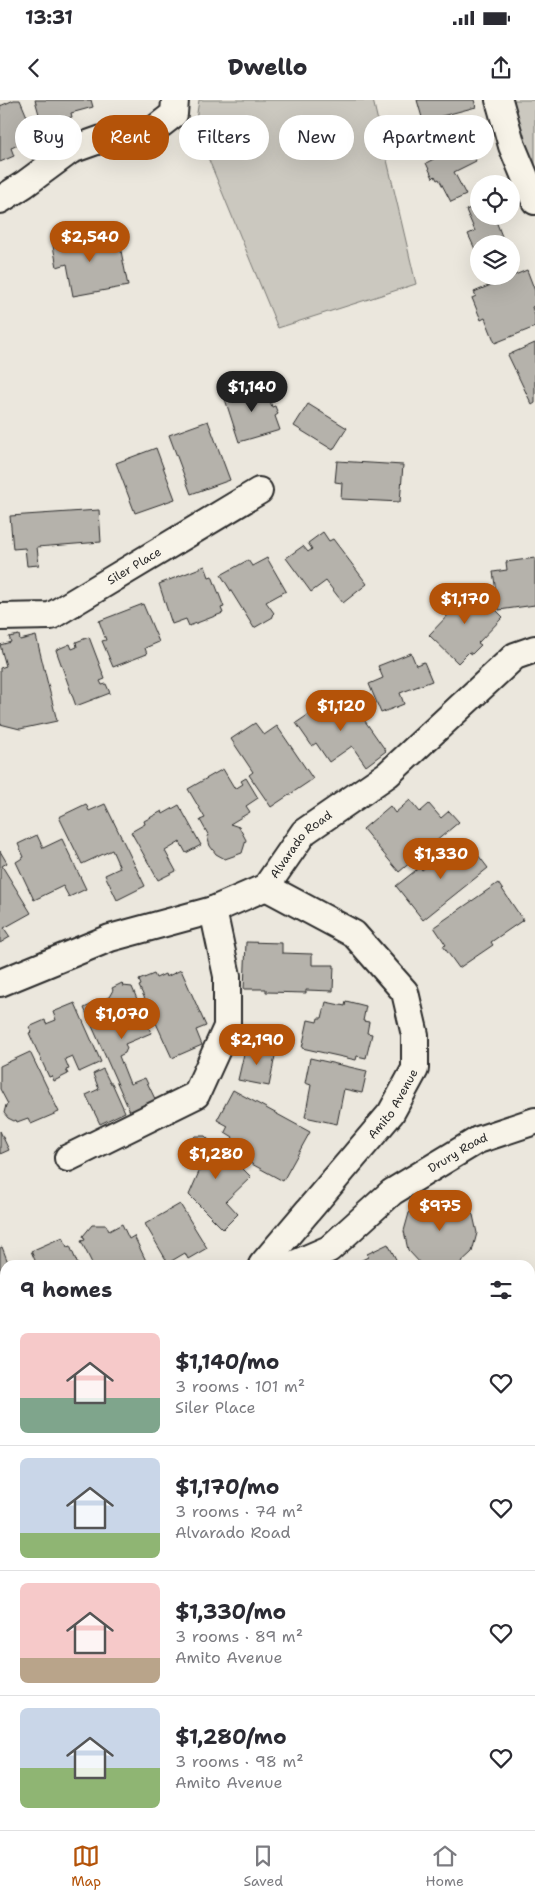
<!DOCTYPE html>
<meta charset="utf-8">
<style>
:root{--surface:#fff;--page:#f7f7f7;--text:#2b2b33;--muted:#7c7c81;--line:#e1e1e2;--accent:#b45309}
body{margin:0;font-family:"Shantell Sans",sans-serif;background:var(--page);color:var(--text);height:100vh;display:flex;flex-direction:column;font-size:19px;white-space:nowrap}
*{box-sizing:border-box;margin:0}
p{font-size:16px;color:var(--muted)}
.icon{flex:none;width:28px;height:28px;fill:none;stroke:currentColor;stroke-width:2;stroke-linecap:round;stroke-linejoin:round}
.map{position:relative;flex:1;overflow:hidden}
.drawer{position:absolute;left:0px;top:1160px;width:535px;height:570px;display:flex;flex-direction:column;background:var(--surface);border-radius:15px 15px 0 0;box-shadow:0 5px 20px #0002}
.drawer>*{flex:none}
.top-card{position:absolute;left:15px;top:15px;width:505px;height:45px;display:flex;gap:10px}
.controls{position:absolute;left:470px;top:75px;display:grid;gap:10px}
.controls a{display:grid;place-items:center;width:50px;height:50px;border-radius:50%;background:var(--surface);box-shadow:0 5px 20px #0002;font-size:25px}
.price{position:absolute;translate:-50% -42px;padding:0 11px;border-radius:18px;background:var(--accent);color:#fff;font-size:16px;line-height:32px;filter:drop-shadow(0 1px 2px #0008)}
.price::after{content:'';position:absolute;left:50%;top:30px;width:15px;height:11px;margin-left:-8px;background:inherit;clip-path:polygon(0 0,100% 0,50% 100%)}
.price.selected{background:#222;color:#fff}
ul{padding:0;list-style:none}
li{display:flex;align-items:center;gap:15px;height:125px;padding:0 20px}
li+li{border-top:1px solid var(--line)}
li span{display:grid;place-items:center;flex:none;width:140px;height:100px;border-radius:8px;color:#555}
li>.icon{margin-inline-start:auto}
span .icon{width:60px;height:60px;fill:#fffc;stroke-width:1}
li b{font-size:21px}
h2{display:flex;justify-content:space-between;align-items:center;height:60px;padding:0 20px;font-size:21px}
.pill{padding:0 18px;border-radius:22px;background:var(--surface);box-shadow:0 5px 20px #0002;font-size:18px;line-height:45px}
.pill.selected{background:var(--accent);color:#fff}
.status{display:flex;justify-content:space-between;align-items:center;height:35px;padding:0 25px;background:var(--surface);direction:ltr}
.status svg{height:14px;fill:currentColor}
header{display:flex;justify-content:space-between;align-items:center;height:65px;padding:0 20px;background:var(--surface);font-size:22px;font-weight:800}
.tab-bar{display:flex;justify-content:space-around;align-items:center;height:70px;border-top:1px solid var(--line);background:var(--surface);font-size:14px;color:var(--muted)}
.tab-bar a{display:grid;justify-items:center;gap:2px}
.tab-bar .selected{color:var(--accent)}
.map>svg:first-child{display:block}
.green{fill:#cbc8bf;stroke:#7b7a75}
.building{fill:#b5b2ab;stroke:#2b2b2b}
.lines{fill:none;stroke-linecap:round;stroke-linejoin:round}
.minor-casing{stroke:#2b2b2b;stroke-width:30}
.minor{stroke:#f7f3e8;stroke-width:26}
.labels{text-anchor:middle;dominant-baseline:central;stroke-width:4;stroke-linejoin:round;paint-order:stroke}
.street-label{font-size:12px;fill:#2b2b2b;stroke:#f7f3e8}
</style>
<div class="status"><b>13:31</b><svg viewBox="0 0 49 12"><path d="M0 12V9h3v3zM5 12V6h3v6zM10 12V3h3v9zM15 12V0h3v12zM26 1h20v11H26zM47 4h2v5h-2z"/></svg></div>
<header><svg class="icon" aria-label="back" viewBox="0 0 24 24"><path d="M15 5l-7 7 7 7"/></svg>Dwello<svg class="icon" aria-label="share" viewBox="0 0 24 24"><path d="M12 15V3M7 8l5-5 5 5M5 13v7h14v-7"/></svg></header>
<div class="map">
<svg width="535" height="1730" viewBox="0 0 535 1730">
<rect width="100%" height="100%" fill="#ebe7dd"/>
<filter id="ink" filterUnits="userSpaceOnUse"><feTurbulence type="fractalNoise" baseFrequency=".02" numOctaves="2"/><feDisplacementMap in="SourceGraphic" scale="10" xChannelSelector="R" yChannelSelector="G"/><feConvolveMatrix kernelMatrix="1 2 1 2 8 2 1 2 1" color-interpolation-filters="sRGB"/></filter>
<g filter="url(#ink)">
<path class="green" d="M199,0H373L416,184L278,228L195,26Z
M499,0H535V101Z"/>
<path class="building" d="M14,0H20L36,38L11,48L14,56L0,62V6Z
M35,0H91L93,7L71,13L72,17L42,25Z
M417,0H474L476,7L423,21Z
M464,37L476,61L454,72L466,95L451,102L439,79L437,80L435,76L433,78L426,63L443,54L440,49Z
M479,104V116H499L500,120L496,121L505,144H479V158L468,134L475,131L466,110Z
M87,128L90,146L119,141L128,186L73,196L67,164L57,167L51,135Z
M527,170L535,191V206L532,207L535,216V227L495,243L485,218L481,220L472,198L476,196L474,192Z
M535,243V303L532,305L508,255Z
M265,285L272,307L275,306L278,314L275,316L280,330L239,342L223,293L242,287L244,292Z
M308,304L347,328L333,350L294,326Z
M208,321L230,380L191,394L169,335Z
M156,348L175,399L135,413L116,363Z
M337,361L403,365L400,402L341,399L342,383L335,382Z
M99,410L101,442L37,447L39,465L27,466L25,448L13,449L10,416Z
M323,432L329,441L333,439L367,484L343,503L326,481L311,492L286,458L303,446L308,452L312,449L308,443Z
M267,458L286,491L266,502L274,513L272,515L273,517L254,528L221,475L248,460L252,466Z
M535,458V505L499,510L493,472L507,470L506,462Z
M205,466L209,477L212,476L224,507L221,508L223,513L189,526L186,519L172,524L159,484Z
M456,491L468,502L478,492L503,517L478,543L481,545L472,554L469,552L458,563L429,535L450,513L442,505Z
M143,504L159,542L145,548L147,554L113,567L102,541L106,540L99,521Z
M19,535L20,540L36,536L57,621L20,629L0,624V568L6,566L0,545L11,542L9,537Z
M89,537L105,579L100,581L102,585L106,584L110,593L76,606L56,550L70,544L72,549L77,547L76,542Z
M411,553L416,565L424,562L432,581L400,593L404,604L381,613L369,584L383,578L378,566Z
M347,599L358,616L360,614L386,651L366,666L352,646L329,662L316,643L312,646L296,623L330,600L335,607Z
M255,623L264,635L277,626L313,679L271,707L249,675L253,672L231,639Z
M223,669L235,689L243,684L241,681L246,678L258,698L246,706L250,712L230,724L239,727L246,740L242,753L225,759L216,754L210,746L207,736H209L200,720L205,718L188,689Z
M410,700L420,712L429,704L441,718L449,711L459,722L399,772L363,729L390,706L395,713Z
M86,704L89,711L105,704L145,786L117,800L105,775L120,768L112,750L82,764L59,717Z
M179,705L201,745L186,753L180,742L165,751L176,771L158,780L131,732L145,724L144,721L162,711L163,714Z
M37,735L43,748L62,739L86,789L69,797L63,786L34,800L16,762L24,757L18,744Z
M460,740L474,758L478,755L488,768L423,820L396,786L420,767L422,770Z
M0,751L7,763L2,766L31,813L4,828L10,837L0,843Z
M498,783L523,820L491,842L493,845L459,868L443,846L446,845L434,827Z
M246,842L282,843V853L312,854V865H334L333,891L306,890V893L266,892V889H244Z
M181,870L206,926L196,930L202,945L172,958L139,886L141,885L139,880L154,874L156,878L165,874L166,877Z
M122,883L123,886L132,887L151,933L125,944L127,948L125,953L119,956L130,984L145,978L157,1003L131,1014L84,908L109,897L113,890L112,888Z
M346,901L366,906L363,921L369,922L367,933L372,934L366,958L357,956L356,960L302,948L308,920L317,922L318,918H322L326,902L345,906Z
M75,903L101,962L79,972L72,956L65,959L69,969L66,970L68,974L54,981L52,976L49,977L29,933L32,932L29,927L45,920L46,924L56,920L53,912Z
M246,945L276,951L269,986L238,980Z
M30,952L59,1012L31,1024L28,1018L17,1022L16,1020L14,1021L8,1018L4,1013L6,1005L8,1004L0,989V966Z
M310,958L367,971L362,993L344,989L337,1024L305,1017L311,985L305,983Z
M103,969L110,983H112L125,1012L100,1024L86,995L99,989L93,974Z
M233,990L310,1032L283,1081L226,1050L233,1037L225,1032L228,1026L217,1020Z
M0,1031L9,1050L0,1054Z
M195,1036H205L221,1052L224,1050L251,1077L226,1101L238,1114L223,1129L189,1095L202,1065L207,1059L205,1055L197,1061L188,1052V1044Z
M441,1096L459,1101L473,1115L477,1133L472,1152L458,1165H426L421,1164L408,1150L404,1131L409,1113L423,1100Z
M180,1104L207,1148L188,1159L185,1153L168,1163L145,1124Z
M122,1124L129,1139L134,1136L148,1165H93L81,1141L85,1140L83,1136L92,1125H106L109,1131Z
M63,1137L67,1147L70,1146L78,1165H37L31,1151Z
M388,1144L399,1165H352L368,1157L367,1154Z
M2,1147L9,1165H5V1236L0,1238V1148Z
M5,1315V1377L0,1378V1316Z
M0,1509L5,1531V1542L0,1544Z
M530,1637H535V1706L530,1707Z
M395,1725H437L438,1730H395Z
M454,1725H492L493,1730H455Z"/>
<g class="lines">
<g class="minor-casing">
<g id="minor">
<path d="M499,0L512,46L535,101"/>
<path d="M0,100L25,84L71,50L102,39L151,32L174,14L175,0"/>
<path id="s1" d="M0,517L51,516L259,391"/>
<path id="s2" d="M0,883L110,838L213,810L266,787L304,732L388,674L515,556L535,549"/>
<path d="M68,1058L196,995L227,927V876L213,810"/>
<path id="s3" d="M262,1165L391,1013L415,969V935L405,892L354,834L266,787"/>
<path id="s4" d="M292,1165L329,1149L392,1092L478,1040L535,1021"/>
<path d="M0,1270L5,1269"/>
<path d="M530,1314L535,1312"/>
<path d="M0,1436H5"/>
</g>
</g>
<use href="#minor" class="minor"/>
</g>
</g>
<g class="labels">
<g class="street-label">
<text stroke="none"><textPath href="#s1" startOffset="148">Siler Place</textPath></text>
<text stroke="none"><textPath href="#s2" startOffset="339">Alvarado Road</textPath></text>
<text stroke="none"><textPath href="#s3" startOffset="208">Amito Avenue</textPath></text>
<text stroke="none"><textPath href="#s4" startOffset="202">Drury Road</textPath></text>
</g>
</g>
</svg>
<div class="controls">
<a><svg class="icon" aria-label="locate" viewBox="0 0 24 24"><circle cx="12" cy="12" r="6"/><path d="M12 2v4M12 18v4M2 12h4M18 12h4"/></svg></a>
<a><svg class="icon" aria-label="layers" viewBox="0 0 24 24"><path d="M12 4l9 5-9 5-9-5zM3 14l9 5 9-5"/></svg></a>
</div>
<b class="price" style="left:90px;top:163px">$2,540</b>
<b class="price selected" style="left:252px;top:313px">$1,140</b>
<b class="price" style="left:465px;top:525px">$1,170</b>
<b class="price" style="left:341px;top:632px">$1,120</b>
<b class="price" style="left:441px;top:780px">$1,330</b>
<b class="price" style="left:122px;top:940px">$1,070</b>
<b class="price" style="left:257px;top:966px">$2,190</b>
<b class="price" style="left:216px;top:1080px">$1,280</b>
<b class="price" style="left:440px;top:1132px">$975</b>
<div class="top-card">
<a class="pill">Buy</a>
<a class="pill selected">Rent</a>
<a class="pill">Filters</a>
<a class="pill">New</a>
<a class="pill">Apartment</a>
</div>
<section class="drawer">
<h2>9 homes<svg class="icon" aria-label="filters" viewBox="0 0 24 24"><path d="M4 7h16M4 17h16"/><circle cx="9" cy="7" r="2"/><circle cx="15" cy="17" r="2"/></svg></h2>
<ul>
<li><span style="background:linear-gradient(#f6c9c9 65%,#7fa58c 0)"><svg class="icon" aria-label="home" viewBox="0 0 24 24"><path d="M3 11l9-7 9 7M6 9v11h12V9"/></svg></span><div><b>$1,140/mo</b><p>3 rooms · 101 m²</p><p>Siler Place</p></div><svg class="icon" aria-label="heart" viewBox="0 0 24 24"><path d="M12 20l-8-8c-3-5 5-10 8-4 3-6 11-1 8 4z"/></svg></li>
<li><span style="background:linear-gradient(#c9d6e8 75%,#8fb573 0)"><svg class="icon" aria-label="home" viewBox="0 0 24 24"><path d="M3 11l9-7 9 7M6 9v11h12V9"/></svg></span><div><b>$1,170/mo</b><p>3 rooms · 74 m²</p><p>Alvarado Road</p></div><svg class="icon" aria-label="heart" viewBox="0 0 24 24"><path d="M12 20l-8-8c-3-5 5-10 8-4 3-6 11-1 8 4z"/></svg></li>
<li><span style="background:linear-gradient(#f6c9c9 75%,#b9a48a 0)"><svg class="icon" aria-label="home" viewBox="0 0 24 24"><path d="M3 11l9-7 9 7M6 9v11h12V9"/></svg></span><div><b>$1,330/mo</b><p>3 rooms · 89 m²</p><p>Amito Avenue</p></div><svg class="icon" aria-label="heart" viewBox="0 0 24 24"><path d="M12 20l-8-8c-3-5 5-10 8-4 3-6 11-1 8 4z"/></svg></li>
<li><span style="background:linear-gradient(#c9d6e8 60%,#8fb573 0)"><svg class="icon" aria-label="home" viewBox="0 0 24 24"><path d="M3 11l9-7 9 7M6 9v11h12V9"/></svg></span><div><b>$1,280/mo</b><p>3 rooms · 98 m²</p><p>Amito Avenue</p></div><svg class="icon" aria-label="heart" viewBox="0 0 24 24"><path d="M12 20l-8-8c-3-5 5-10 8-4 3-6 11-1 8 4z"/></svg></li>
</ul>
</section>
</div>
<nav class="tab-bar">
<a class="selected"><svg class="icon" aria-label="map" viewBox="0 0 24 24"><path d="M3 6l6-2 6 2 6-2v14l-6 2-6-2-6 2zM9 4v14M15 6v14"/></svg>Map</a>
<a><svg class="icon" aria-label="saved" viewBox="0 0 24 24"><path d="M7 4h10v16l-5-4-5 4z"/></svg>Saved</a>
<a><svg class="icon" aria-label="home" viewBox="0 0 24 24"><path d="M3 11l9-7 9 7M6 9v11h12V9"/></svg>Home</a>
</nav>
